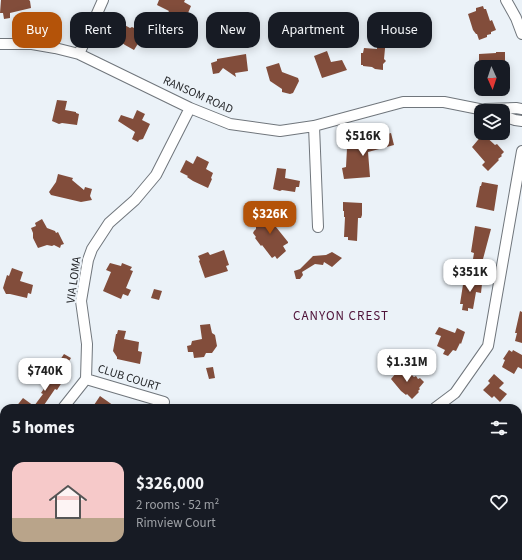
<!DOCTYPE html>
<meta charset="utf-8">
<style>
:root{--surface:#171b24;--page:#242831;--text:#f1f3f6;--muted:#9ea1a6;--line:#363941;--accent:#b45309}
body{margin:0;font-family:"Source Sans 3",sans-serif;background:var(--page);color:var(--text);height:100vh;display:flex;flex-direction:column;font-size:15px;white-space:nowrap}
*{box-sizing:border-box;margin:0}
p{font-size:13px;color:var(--muted)}
.icon{flex:none;width:22px;height:22px;fill:none;stroke:currentColor;stroke-width:2;stroke-linecap:round;stroke-linejoin:round}
.map{position:relative;flex:1;overflow:hidden}
.sheet{position:absolute;left:0px;top:404px;width:522px;height:156px;display:flex;flex-direction:column;background:var(--surface);border-radius:12px 12px 0 0;box-shadow:0 2px 10px #0003}
.sheet>*{flex:none}
.banner{position:absolute;left:12px;top:12px;width:498px;height:36px;display:flex;gap:8px}
.needle{width:26px;rotate:177deg}
.tools{position:absolute;left:474px;top:60px;display:grid;gap:8px}
.tools a{display:grid;place-items:center;width:36px;height:36px;border-radius:8px;background:var(--surface);box-shadow:0 2px 10px #0003;font-size:20px}
.price{position:absolute;translate:-50% -34px;padding:0 9px;border-radius:8px;background:#fff;color:#222;font-size:13px;line-height:26px;filter:drop-shadow(0 1px 2px #0008)}
.price::after{content:'';position:absolute;left:50%;top:24px;width:12px;height:9px;margin-left:-6px;background:inherit;clip-path:polygon(0 0,100% 0,50% 100%)}
.price.current{background:var(--accent);color:#fff}
ul{padding:0;list-style:none}
li{display:flex;align-items:center;gap:12px;height:100px;padding:0 12px}
li+li{border-top:1px solid var(--line)}
li span{display:grid;place-items:center;flex:none;width:112px;height:80px;border-radius:12px;color:#555}
li>.icon{margin-inline-start:auto}
span .icon{width:48px;height:48px;fill:#fffc;stroke-width:1}
li b{font-size:17px}
h2{display:flex;justify-content:space-between;align-items:center;height:48px;padding:0 12px;font-size:17px}
.pill{padding:0 14px;border-radius:12px;background:var(--surface);box-shadow:0 2px 10px #0003;font-size:14px;line-height:36px}
.pill.current{background:var(--accent);color:#fff}
.map>svg:first-child{display:block}
.building{fill:#824d3b}
.lines{fill:none;stroke-linecap:round;stroke-linejoin:round}
.minor-casing{stroke:#70767c;stroke-width:12}
.minor{stroke:#fff;stroke-width:10}
.labels{text-anchor:middle;dominant-baseline:central;stroke-width:4;stroke-linejoin:round;paint-order:stroke}
.street-label{font-size:12px;fill:#282a2d;stroke:#ebf2f8}
.neighbourhood-label{font-size:13px;letter-spacing:1px;fill:#4e1238;stroke:#ebf2f8}
</style>
<div class="map">
<svg width="522" height="560" viewBox="0 0 522 560">
<rect width="100%" height="100%" fill="#ebf2f8"/>
<path class="building" d="M1,0H29L30,1L31,8L10,13V18L4,19L3,13H0Z
M159,0H185L184,2L191,6L188,13L185,12L180,21L167,14L169,11L157,5Z
M483,6L484,9H486L490,21L492,20L496,30L491,32V34L487,35V37L479,40L477,34H476L473,30L468,14L476,11V8Z
M119,22L130,28L132,27L134,28L142,23L154,32L153,33L155,42L147,37L145,41L139,42L134,50L125,45L112,35Z
M244,30L249,38L241,43L236,36Z
M377,38H386L384,59L386,61L383,64V70L375,69L372,67L363,66V65H361V53H363L364,48L377,49Z
M327,51L331,62L342,60L347,70L322,78L314,56Z
M496,52H505V67H484V62L479,63V54L496,53Z
M246,54L248,71L235,73L236,77L223,68L219,73L213,74L211,63L217,61V59Z
M279,63L282,72L298,78L299,81L293,93L290,94L282,92V89L270,81L266,67Z
M57,100L67,101L65,110L76,112V113L79,114L77,125L62,123L59,124L52,121Z
M137,110L145,114L142,120L150,124L143,139L139,140L138,142L132,139L135,132L118,121L121,115L133,119Z
M391,133L394,145L368,152L370,177L344,179L342,168L346,167L347,148H352V146L361,145L363,142L368,143L381,139L380,136Z
M483,134L495,145L497,144L504,152L501,155L502,156L498,159L499,160L488,171L482,165L485,162L472,147Z
M197,156L209,162L206,169L213,173L211,178L212,179L208,188L193,181L187,177L188,176L180,172L186,160L193,164Z
M277,168L286,169L285,178L300,181L299,187H296L295,192L282,190L280,191L273,189Z
M58,174L73,178L72,180L84,190L85,187L92,189L90,196L92,200L81,202L51,195L49,192L56,182Z
M482,182L498,185L494,211L476,207L480,186H481Z
M343,202L362,203V215L361,218H358L357,241L348,240V237H344L345,217H344V211H343Z
M261,207L271,208L270,222H272L288,242V243L283,246L286,251L277,259L275,256L272,258L262,245L261,246L255,238L256,237L253,233L254,231L256,229V223L259,224Z
M42,219L47,228L55,231L56,233L58,232L64,244L61,245L60,248L54,245L52,246L47,245L38,248L33,238V233L31,228L36,226L35,223Z
M475,226L491,229L483,259H473L474,253L471,252Z
M224,250L229,265L226,266L228,271L205,278L199,261L200,260L198,256L208,252L210,255Z
M332,252L342,258L332,267L324,262L323,265L315,264L302,272L303,275L300,279H296L294,271L300,269L313,256L326,255Z
M110,263L121,266L122,263L132,267L130,270L133,271L126,288L131,290L128,296L123,294L121,299L103,291L111,272L106,270Z
M12,268L23,272L20,281L33,285L31,294L28,293L27,298L10,294H6L3,288L7,275L9,276Z
M464,278L473,279V281L479,282V284H482L481,293L476,292L473,309L468,308V311L462,310L463,304H460Z
M154,289L162,291L159,300L151,298Z
M520,311L522,312V343L515,341L517,333H515Z
M210,324L212,333L215,335L217,346L212,353H206L204,357L194,358L193,352H188L187,346L191,345L192,341L202,339L200,325Z
M439,327L455,333L457,328L465,332L461,344L460,343L456,351L453,350L448,356L443,354L445,350L437,346L441,336L435,334Z
M118,330L126,331L124,339L139,342L138,351L142,352L140,364L117,359V357L113,351L116,334H117Z
M509,350L512,352L513,350L522,355V369L518,367L514,374L502,367L505,360L503,359Z
M64,354L71,358L66,366L60,360Z
M402,366L414,377L416,376L418,379L420,378L424,382L419,388L420,389L418,391L419,392L412,399L407,394L406,395L401,391L391,379Z
M213,367L215,378L209,379L206,368Z
M57,370L65,375L63,379H64L57,390L55,389L42,408H15L23,398L34,406L43,394L41,393Z
M494,374L504,383L499,388L507,394L500,402L494,396L492,398L483,390L490,383L488,381Z
M100,396L117,408H97L94,405Z"/>
<g class="lines">
<g class="minor-casing">
<path id="minor" d="M506,0L516,18L522,34
M0,44H32L55,48L79,54L190,108L230,124L280,131L314,126L403,102H444L489,111
M79,54L103,0
M485,109L516,108L522,109
M503,116L515,120L522,121
M314,126L318,227
M86,379L164,402
M63,408L86,379L87,344L81,301L88,260L92,249L109,223L135,200L156,175L190,108
M435,408L455,393L488,346L522,151
M0,493L4,488"/>
</g>
<use href="#minor" class="minor"/>
</g>
<g class="labels">
<g class="street-label">
<text transform="translate(198 95) rotate(24)">RANSOM ROAD</text>
<text transform="translate(74 280) rotate(-82)">VIA LOMA</text>
<text transform="translate(129 378) rotate(17)">CLUB COURT</text>
</g>
<g class="neighbourhood-label">
<text x="341" y="316">CANYON CREST</text>
</g>
</g>
</svg>
<div class="tools">
<a><svg class="needle" viewBox="-14 -14 28 28"><path d="M0-13l5 13h-10z" fill="#e53935"/><path d="M0 13l5-13h-10z" fill="#9ea1a6"/></svg></a>
<a><svg class="icon" aria-label="layers" viewBox="0 0 24 24"><path d="M12 4l9 5-9 5-9-5zM3 14l9 5 9-5"/></svg></a>
</div>
<b class="price" style="left:363px;top:157px">$516K</b>
<b class="price current" style="left:270px;top:235px">$326K</b>
<b class="price" style="left:470px;top:293px">$351K</b>
<b class="price" style="left:407px;top:383px">$1.31M</b>
<b class="price" style="left:45px;top:392px">$740K</b>
<div class="banner">
<a class="pill current">Buy</a>
<a class="pill">Rent</a>
<a class="pill">Filters</a>
<a class="pill">New</a>
<a class="pill">Apartment</a>
<a class="pill">House</a>
</div>
<section class="sheet">
<h2>5 homes<svg class="icon" aria-label="filters" viewBox="0 0 24 24"><path d="M4 7h16M4 17h16"/><circle cx="9" cy="7" r="2"/><circle cx="15" cy="17" r="2"/></svg></h2>
<ul>
<li><span style="background:linear-gradient(#f6c9c9 70%,#b9a48a 0)"><svg class="icon" aria-label="home" viewBox="0 0 24 24"><path d="M3 11l9-7 9 7M6 9v11h12V9"/></svg></span><div><b>$326,000</b><p>2 rooms · 52 m²</p><p>Rimview Court</p></div><svg class="icon" aria-label="heart" viewBox="0 0 24 24"><path d="M12 20l-8-8c-3-5 5-10 8-4 3-6 11-1 8 4z"/></svg></li>
</ul>
</section>
</div>
